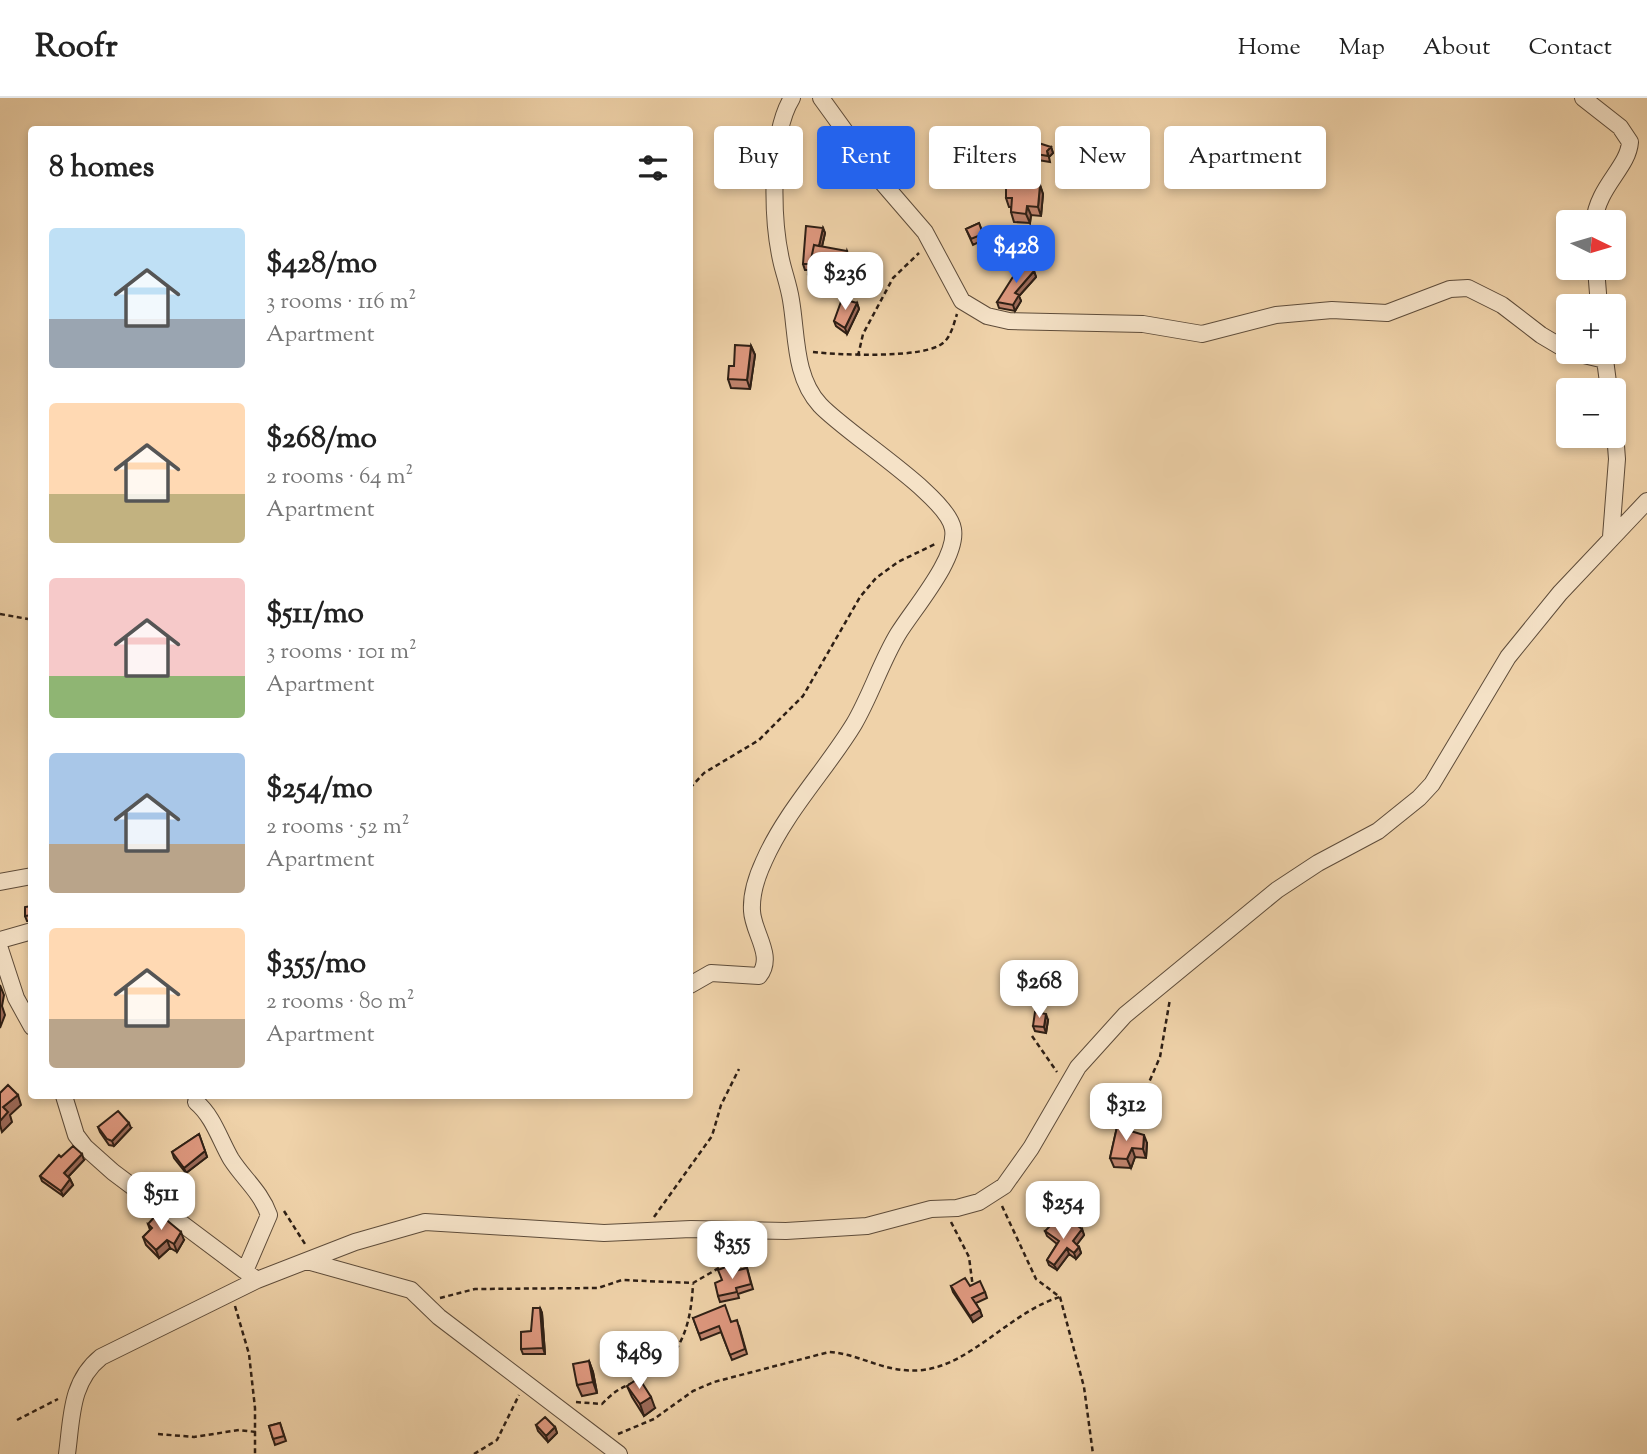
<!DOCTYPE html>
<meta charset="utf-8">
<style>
:root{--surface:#fff;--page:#f2f2f2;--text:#222;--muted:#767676;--line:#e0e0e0;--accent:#2563eb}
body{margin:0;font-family:"Sorts Mill Goudy",serif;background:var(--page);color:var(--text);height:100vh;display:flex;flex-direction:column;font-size:26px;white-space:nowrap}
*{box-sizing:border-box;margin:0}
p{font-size:23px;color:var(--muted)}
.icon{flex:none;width:38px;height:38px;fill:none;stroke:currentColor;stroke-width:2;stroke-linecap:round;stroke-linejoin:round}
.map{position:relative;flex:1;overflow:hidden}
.drawer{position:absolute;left:28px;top:28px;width:665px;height:973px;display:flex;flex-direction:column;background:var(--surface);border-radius:7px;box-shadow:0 4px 10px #0003}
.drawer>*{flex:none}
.hud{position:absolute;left:714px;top:28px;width:665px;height:63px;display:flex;gap:14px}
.needle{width:46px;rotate:95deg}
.fabs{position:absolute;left:1556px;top:112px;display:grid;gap:14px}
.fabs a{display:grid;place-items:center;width:70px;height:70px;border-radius:7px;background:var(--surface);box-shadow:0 4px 10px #0003;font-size:35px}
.price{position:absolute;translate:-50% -60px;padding:0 16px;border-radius:14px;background:#fff;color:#222;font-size:23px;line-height:46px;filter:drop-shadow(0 2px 4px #0008)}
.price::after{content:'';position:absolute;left:50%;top:42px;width:21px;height:16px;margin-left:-10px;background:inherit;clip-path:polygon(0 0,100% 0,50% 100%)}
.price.on{background:var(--accent);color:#fff}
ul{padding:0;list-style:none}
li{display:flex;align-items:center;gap:21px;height:175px;padding:0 21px}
li span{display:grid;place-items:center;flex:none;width:196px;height:140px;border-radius:7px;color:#555}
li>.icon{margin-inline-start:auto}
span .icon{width:84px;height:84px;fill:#fffc;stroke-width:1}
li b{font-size:30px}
h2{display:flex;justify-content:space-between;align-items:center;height:84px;padding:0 21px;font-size:30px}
.tag{padding:0 24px;border-radius:7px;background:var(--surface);box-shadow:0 4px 10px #0003;font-size:24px;line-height:63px}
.tag.on{background:var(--accent);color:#fff}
header{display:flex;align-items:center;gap:42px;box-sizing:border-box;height:98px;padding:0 35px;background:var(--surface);border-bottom:2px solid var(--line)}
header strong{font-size:33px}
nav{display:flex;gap:38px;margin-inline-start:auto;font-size:24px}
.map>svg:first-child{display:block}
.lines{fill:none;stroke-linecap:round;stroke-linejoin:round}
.minor-casing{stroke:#5e4c3a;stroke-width:18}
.path{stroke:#2e1f15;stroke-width:2.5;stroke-dasharray:5 3.5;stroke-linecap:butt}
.minor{stroke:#f5e2c7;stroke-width:16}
.wall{fill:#c0836d;stroke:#2e1f15;stroke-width:2}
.shaded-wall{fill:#9c6a59;stroke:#2e1f15;stroke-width:2}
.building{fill:#df987f;stroke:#2e1f15;stroke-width:2}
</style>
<header>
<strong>Roofr</strong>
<nav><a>Home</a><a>Map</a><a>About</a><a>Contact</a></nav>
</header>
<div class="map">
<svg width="1647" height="1356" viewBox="0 0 1647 1356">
<rect width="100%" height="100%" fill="#efd2a9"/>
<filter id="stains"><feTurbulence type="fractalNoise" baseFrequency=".00286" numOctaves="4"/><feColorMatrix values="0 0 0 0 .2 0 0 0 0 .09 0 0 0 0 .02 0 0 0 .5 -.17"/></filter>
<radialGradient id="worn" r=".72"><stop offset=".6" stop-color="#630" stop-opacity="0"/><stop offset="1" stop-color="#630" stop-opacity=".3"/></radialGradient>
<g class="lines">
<g class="minor-casing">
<path id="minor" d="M821,0L881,83L925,134L962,203L987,218L1009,223L1143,226L1202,236L1276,217L1332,212L1387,215L1450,191L1468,190L1502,207L1541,237L1568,253
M1583,0L1620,29L1630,44C1628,70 1598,88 1594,124
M1596,170L1599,208
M1571,254L1605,262
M1604,254L1609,292
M1611,439L1617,361L1614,322
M0,784L32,778
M0,842L32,833
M0,851L16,900L32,929
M690,887L711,875L759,878C775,858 753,835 752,813C751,796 757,778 764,763C786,713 826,672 854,626C871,597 881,564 898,536C914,510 958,460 953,431C948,398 848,337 820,307C794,279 797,237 791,202C789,189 785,178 782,166C772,125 769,37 792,0
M64,998L76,1037L85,1049L113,1074L257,1182
M196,1004C213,1018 220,1042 231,1061C243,1080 261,1094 269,1117L245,1173
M307,1163L411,1192L439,1219L619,1356
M67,1356C72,1320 70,1284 101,1259L257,1182L355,1144L425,1124L604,1135L691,1131L786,1133L867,1128L931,1111L957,1110L979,1104L1004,1088L1031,1050L1078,969L1125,917L1277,792L1318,765L1378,733L1419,700L1432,686L1508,559L1560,495L1647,403"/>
</g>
<path class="path" d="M813,254C838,257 925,261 943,245C951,239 954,225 957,216
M858,258L863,236L893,180L919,155
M0,516L28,521
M690,690L704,675L759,642L803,598L860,499L876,480L898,464L935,446
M1032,938L1057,974
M1118,1022L1147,989L1160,959L1170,901
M1002,1108L1036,1181L1060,1199L1084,1289L1093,1356
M284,1113L305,1146
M654,1119L712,1038L721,1007L739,971
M951,1124L969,1159L973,1190
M440,1200L475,1191L598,1190L622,1182L693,1185L724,1167L735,1148
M235,1208L249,1256L255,1310V1356
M576,1304L602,1306C620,1287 625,1290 647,1278C683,1258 691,1224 693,1186
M17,1322L58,1301
M158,1336L194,1339L239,1332L256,1334
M618,1336L654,1321L693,1293L714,1284L829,1254C862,1256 884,1276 923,1272C972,1266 1012,1213 1060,1199
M474,1356L497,1342L519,1297"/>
<use href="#minor" class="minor"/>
</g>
<path class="wall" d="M1051,49L1053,55L1049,59L1050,64L1026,60L1024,54Z
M1040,87L1043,96L1041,118L1031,117L1030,125L1014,124L1011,114V109H1009L1006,100Z
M979,125L985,141L973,147L966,131Z
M823,130L825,135L822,148L853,170L847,200L814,193L808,176L809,172H805L803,166Z
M1034,173L1036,179L1019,198L1021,203L1015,213L999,210L997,204Z
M857,205L859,211L847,236L836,228L834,223Z
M751,248L755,257L750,291L731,290L728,281L734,268Z
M32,808V823H27L25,818Z
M1048,922L1046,935L1035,933L1033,928Z
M98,1029L131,1030L114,1048L109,1047L100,1034Z
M1117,1029L1147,1045L1146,1060L1135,1059L1131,1070L1114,1069L1110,1060Z
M199,1036L207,1059L186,1075L174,1060L172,1054Z
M61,1059L84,1062L68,1079L70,1081L73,1087L63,1098L42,1083L40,1078Z
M148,1126L184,1142L177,1154L170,1150L159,1160L146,1147L143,1139L150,1132Z
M1082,1131L1084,1137L1076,1147L1079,1149L1081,1155L1076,1161L1069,1156L1057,1172L1049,1167L1047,1162L1057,1146L1047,1138L1045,1133L1065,1135Z
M747,1170L753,1191L738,1196L739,1200L720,1204L718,1198L722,1182L731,1174Z
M951,1188L985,1194L987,1200L976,1205L982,1218L973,1224L953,1194Z
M540,1210L542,1215L545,1256H523L521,1251L531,1233Z
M693,1220L731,1224L739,1228L747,1256L732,1262L721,1234L701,1242Z
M589,1263L593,1274L597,1295L582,1298L577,1287Z
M627,1288L655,1310L644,1318L632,1299Z
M280,1325L286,1343L275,1347L269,1328Z
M536,1327L555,1329L557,1335L548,1344L538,1333Z"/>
<path class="shaded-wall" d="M1051,49L1053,55L1049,59L1047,53Z
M1040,87L1043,96L1041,118L1038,109Z
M1027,108L1031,117L1030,125L1026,116Z
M823,130L825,135L817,171L815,165Z
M847,153L853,170L847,200L841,183Z
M1034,173L1036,179L1019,198L1021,203L1015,213L1013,207L1015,195Z
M857,205L859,211L847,236L845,230Z
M751,248L755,257L750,291L747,282Z
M0,887L4,897L2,908L5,917L0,930Z
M1046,916L1048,922L1046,935L1044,929Z
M18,997L21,1007L10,1017L12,1024L2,1034L0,1027V1023L3,1009Z
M129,1025L131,1030L114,1048L112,1043Z
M1144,1037L1147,1045L1146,1060L1143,1051Z
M1132,1050L1135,1059L1131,1070L1127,1061Z
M205,1053L207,1059L186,1075L184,1070Z
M82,1056L84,1062L66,1081L64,1075Z
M70,1081L73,1087L63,1098L61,1093Z
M1082,1131L1084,1137L1075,1149L1073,1143Z
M181,1134L184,1142L177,1154L174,1146Z
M167,1142L170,1150L159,1160L156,1152Z
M1079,1149L1081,1155L1076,1161L1074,1155Z
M1067,1150L1069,1156L1057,1172L1054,1167Z
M540,1210L542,1215L545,1256L543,1250Z
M980,1212L982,1218L973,1224L970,1218Z
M589,1263L593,1274L597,1295L593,1284Z
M651,1299L655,1310L644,1318L640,1306Z
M555,1329L557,1335L548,1344L546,1338Z"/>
<path class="building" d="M1026,41L1051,49L1047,53L1048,58L1024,54Z
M1006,86L1040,87L1038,109L1027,108L1026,116L1011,114L1012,100H1006Z
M979,125L983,136L971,141L966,131Z
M806,128L823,130L819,148L814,147L810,166H803Z
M814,147L847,153L841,183L808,176Z
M1023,163L1034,173L1015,195L1019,197L1013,207L997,204Z
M842,201L857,205L845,230L834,223Z
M735,247L751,248L747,282L728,281L729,268H734Z
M32,808V817L25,818V809Z
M1035,914L1046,916L1044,929L1033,928Z
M8,987L18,997L3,1009L8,1014L0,1023V995Z
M118,1013L129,1025L112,1043L107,1041L98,1029Z
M1117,1029L1144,1037L1143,1051L1132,1050L1127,1061L1110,1060Z
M199,1036L205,1053L184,1070L172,1054Z
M73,1048L82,1056L64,1075L70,1081L61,1093L40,1078L59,1057L61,1059Z
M158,1115L181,1134L174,1146L167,1142L156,1152L143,1139L152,1130L148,1126Z
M1054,1124L1065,1135L1072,1124L1082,1131L1073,1143L1079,1149L1074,1155L1067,1150L1054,1167L1047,1162L1059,1143L1045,1133Z
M728,1168L731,1174L747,1170L751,1186L736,1190L737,1194L718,1198L715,1185L722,1182L718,1172Z
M965,1180L970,1188L980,1183L985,1194L972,1200L980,1212L970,1218L951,1188Z
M725,1207L731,1224L737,1222L745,1251L730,1257L719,1228L699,1236L693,1220Z
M533,1210H540L543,1250L521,1251V1234L531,1233Z
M589,1263L593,1284L577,1287L573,1266Z
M639,1280L651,1299L640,1306L627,1288Z
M545,1319L555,1329L546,1338L536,1327Z
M280,1325L284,1338L273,1341L269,1328Z"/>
<rect width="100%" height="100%" filter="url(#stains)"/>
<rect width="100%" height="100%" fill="url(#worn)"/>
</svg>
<div class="fabs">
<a><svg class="needle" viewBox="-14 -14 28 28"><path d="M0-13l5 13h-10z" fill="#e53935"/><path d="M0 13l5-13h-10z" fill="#767676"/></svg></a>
<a>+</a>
<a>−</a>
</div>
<b class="price on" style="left:1016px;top:187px">$428</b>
<b class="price" style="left:845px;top:214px">$236</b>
<b class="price" style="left:1039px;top:922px">$268</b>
<b class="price" style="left:1126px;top:1045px">$312</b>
<b class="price" style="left:161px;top:1134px">$511</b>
<b class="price" style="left:1063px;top:1143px">$254</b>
<b class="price" style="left:732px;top:1183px">$355</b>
<b class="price" style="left:639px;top:1293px">$489</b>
<div class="hud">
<a class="tag">Buy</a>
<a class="tag on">Rent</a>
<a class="tag">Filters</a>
<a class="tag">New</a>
<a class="tag">Apartment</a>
</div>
<section class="drawer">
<h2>8 homes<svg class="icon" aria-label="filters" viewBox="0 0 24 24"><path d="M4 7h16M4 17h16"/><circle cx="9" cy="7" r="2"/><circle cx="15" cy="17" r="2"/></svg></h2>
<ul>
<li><span style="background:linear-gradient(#bfe0f5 65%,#9aa5b1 0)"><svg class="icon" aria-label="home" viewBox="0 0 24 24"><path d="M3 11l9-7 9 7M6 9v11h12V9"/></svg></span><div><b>$428/mo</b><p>3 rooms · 116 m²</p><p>Apartment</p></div></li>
<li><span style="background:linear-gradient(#ffd9b3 65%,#c2b280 0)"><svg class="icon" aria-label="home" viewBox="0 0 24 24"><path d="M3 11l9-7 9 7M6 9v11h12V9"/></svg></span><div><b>$268/mo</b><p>2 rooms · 64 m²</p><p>Apartment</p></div></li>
<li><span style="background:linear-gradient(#f6c9c9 70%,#8fb573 0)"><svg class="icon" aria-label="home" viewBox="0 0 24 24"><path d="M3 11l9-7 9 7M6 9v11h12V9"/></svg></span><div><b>$511/mo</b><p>3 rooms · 101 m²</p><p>Apartment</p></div></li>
<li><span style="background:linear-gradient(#a9c7e8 65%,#b9a48a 0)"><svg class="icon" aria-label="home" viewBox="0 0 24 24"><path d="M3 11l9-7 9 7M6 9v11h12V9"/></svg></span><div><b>$254/mo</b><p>2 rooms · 52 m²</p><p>Apartment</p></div></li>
<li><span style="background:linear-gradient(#ffd9b3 65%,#b9a48a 0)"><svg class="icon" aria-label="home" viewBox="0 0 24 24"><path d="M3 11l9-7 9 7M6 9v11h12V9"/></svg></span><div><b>$355/mo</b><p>2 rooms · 80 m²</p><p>Apartment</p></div></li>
</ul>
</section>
</div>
